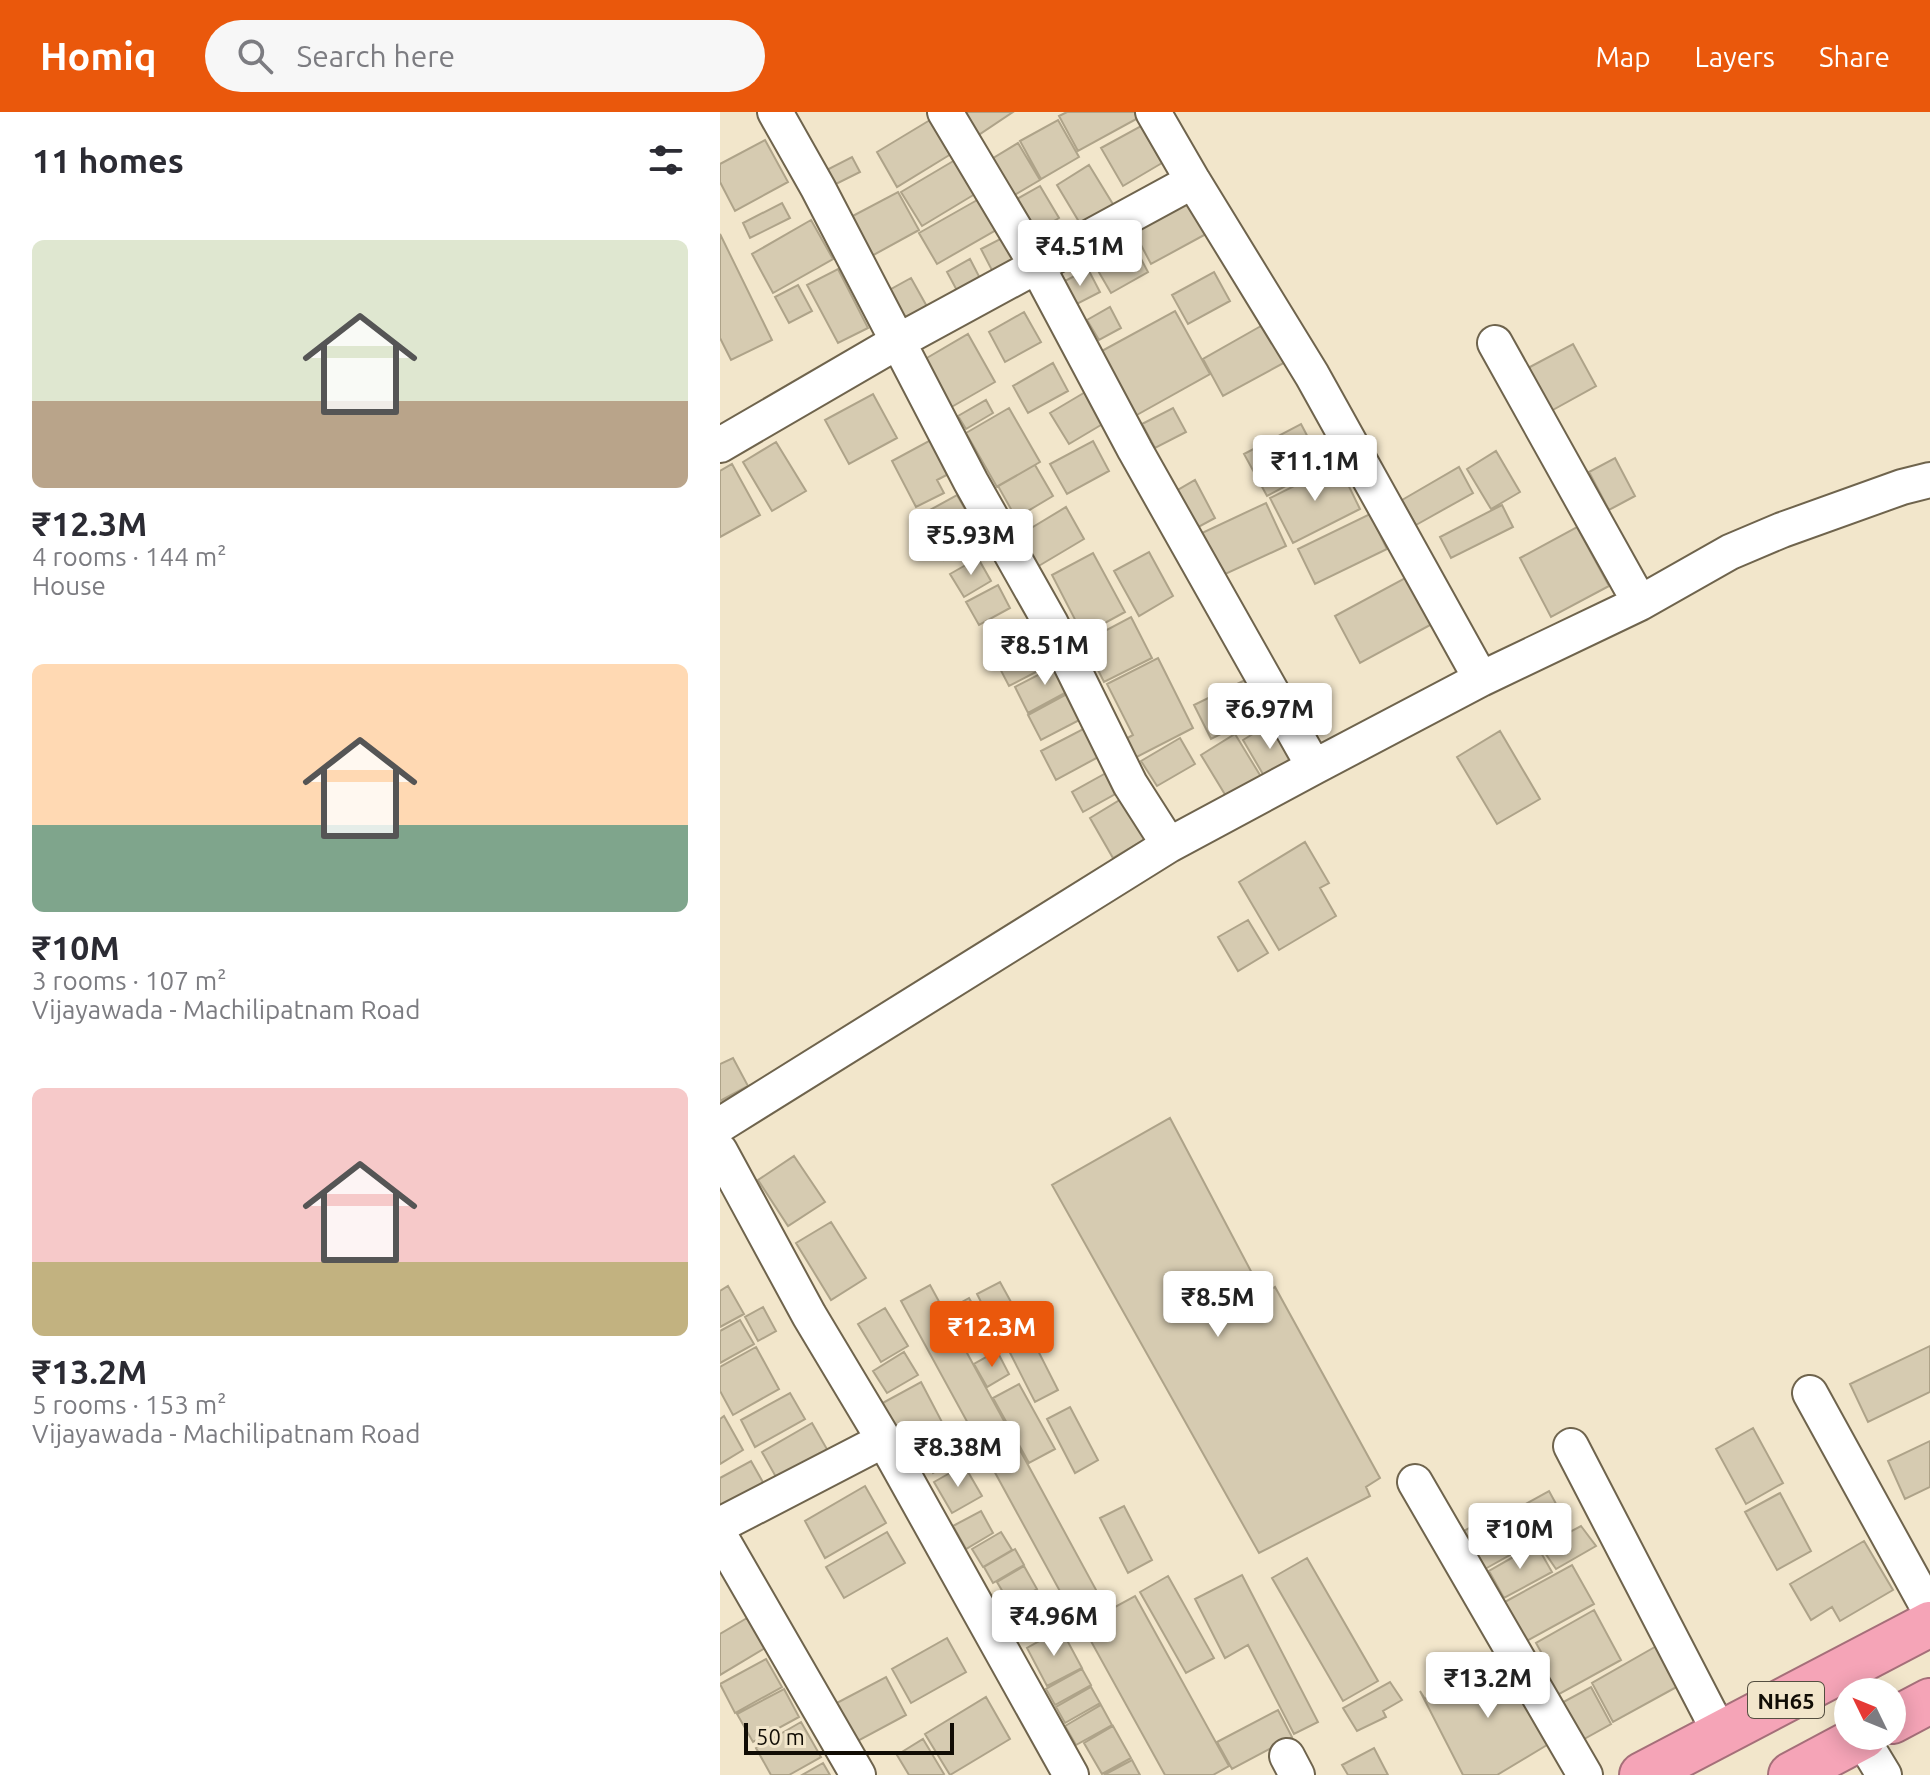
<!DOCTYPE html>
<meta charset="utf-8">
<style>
:root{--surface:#fff;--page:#f7f7f7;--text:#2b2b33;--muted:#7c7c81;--accent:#ea580c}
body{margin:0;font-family:Ubuntu,sans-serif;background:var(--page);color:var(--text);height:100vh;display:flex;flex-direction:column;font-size:30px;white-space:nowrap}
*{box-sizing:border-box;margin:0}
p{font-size:26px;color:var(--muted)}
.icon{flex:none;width:44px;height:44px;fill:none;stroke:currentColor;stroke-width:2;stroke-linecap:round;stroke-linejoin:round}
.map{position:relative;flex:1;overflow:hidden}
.side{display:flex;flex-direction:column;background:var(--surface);width:720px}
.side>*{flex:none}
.needle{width:52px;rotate:313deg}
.controls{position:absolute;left:1114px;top:1566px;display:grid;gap:16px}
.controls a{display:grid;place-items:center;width:72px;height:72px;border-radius:50%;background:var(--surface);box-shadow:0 4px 20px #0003;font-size:40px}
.scale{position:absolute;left:24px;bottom:20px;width:210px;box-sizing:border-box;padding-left:8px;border:4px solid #110d05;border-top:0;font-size:22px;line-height:28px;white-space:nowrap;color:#110d05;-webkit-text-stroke:6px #f2e6cb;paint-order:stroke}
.price{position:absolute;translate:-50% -68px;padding:0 18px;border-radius:8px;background:#fff;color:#222;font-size:26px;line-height:52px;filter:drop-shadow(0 2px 4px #0008)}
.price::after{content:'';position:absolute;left:50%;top:48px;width:24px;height:18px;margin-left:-12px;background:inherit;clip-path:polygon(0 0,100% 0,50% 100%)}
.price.current{background:var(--accent);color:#fff}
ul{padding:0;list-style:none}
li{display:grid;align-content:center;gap:16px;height:424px;padding:0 32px}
li span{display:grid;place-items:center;height:248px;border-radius:12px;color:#555}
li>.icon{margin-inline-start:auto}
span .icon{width:144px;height:144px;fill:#fffc;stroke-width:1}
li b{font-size:34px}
h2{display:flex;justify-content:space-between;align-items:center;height:96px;padding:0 32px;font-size:34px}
header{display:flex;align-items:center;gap:48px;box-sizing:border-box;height:112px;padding:0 40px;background:var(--accent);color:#fff}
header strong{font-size:38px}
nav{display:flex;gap:44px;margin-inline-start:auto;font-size:28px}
.search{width:560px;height:72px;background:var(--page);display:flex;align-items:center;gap:20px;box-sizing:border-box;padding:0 28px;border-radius:44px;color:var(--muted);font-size:30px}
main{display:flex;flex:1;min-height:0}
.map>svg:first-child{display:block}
.building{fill:#d6cbb1;stroke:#aea389;stroke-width:2}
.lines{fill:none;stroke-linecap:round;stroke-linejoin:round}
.minor-casing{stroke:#6f644d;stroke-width:38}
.highway-casing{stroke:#a56f79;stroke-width:48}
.minor{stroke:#fff;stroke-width:34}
.highway{stroke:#f5a4b7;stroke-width:44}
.labels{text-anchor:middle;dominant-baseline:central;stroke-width:6;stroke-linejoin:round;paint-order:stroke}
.shield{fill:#f2e6cb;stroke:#544e40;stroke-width:2}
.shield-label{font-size:22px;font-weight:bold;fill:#110d05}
</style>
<header>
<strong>Homiq</strong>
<div class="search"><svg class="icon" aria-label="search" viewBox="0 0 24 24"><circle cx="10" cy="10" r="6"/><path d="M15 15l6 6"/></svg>Search here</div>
<nav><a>Map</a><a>Layers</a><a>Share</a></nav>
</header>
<main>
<section class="side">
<h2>11 homes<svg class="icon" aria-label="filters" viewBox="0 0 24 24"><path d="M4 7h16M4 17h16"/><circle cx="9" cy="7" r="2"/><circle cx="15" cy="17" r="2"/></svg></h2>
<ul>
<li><span style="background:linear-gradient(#dfe7d0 65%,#b9a48a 0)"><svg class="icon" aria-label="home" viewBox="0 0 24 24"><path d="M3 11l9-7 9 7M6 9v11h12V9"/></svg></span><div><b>₹12.3M</b><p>4 rooms · 144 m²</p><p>House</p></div></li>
<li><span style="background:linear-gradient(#ffd9b3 65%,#7fa58c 0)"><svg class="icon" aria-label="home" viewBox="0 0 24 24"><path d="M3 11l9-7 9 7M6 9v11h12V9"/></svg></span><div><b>₹10M</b><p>3 rooms · 107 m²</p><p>Vijayawada - Machilipatnam Road</p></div></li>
<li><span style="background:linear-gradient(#f6c9c9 70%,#c2b280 0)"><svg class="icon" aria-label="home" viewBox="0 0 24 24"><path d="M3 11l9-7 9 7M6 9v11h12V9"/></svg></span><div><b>₹13.2M</b><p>5 rooms · 153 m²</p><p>Vijayawada - Machilipatnam Road</p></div></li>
</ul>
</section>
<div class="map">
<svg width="1210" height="1663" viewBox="0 0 1210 1663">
<rect width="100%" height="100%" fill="#f2e6cb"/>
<path class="building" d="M242,0H293L257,24Z
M347,0H418L420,5L358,39L339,4Z
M210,8L231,42L177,75L157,40Z
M338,8L359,45L321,67L300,29Z
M421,14L442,51L403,74L381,36Z
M45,28L68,70L15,99L0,70V52Z
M298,31L320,68L281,91L260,54Z
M132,45L140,60L100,80L93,65Z
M235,48L255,82L202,114L181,80Z
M369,53L399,102L367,123L337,73Z
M320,74L339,106L306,125L288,92Z
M178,80L199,118L148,146L127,107Z
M466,85L486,122L431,152L411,114Z
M259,87L276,118L217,152L199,121Z
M62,91L70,106L30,126L23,111Z
M91,108L113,147L53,181L32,142Z
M0,122L52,228L11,248L0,226Z
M284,125L298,152L275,164L261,137Z
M411,128L428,160L391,181L373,150Z
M250,147L264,174L241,186L227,160Z
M118,157L148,216L118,231L87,173Z
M368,157L380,180L351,195L339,172Z
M494,160L510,189L468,212L452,183Z
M191,166L210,200L183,216L164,181Z
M78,173L92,199L69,211L55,185Z
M390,195L401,216L379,228L367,208Z
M455,199L490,262L415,304L380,240Z
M304,200L321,230L285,250L269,220Z
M548,210L569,248L503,284L483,247Z
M248,222L275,270L228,297L200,250Z
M853,232L876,274L831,299L808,256Z
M333,251L348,279L308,301L293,274Z
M367,279L386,310L349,332L330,301Z
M153,282L177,326L129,352L105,308Z
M266,288L273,301L246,317L238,304Z
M289,296L320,350L277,375L246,321Z
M453,296L466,320L435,336L422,312Z
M581,312L603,354L547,384L524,342Z
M220,323L238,357L217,368L224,381L196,395L172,349Z
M373,329L389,359L347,382L330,352Z
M56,330L86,379L52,399L23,350Z
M776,339L800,380L771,397L747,357Z
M895,346L915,384L889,398L869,360Z
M12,352L40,403L0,425V359Z
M618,352L640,397L573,431L550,386Z
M315,353L333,384L296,406L278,374Z
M739,355L753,381L696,413L682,388Z
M475,368L495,406L471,419L451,382Z
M237,383L262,427L224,448L199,404Z
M546,391L566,434L501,464L482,421Z
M782,393L793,415L731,446L720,425Z
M346,395L364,427L317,455L298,424Z
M650,402L667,437L595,472L578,437Z
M857,415L889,474L831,505L800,446Z
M429,440L453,484L419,504L394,459Z
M373,441L405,500L363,523L332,463Z
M258,446L271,469L244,485L230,462Z
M687,465L712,512L640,551L615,504Z
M278,473L290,496L259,513L246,490Z
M411,505L432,546L384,570L364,530Z
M324,523L337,549L289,574L276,549Z
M438,546L473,616L411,648L402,629L413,623L387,572Z
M343,550L356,575L308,601L295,575Z
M529,566L545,600L491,627L474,593Z
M356,577L369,603L321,628L308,603Z
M554,609L578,650L547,669L523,628Z
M367,615L382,643L336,668L321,639Z
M780,619L820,687L777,712L737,645Z
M515,622L543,668L509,689L481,643Z
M460,626L475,652L437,674L421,649Z
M386,661L397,681L363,700L352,680Z
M408,683L432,723L393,746L370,706Z
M585,730L609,771L600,776L616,804L559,838L519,770Z
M528,808L548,841L518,859L498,825Z
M13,946L28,974L0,989V952Z
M450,1006L543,1182L555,1175L660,1366L646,1375L650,1384L539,1441L332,1073Z
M74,1044L105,1090L68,1114L38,1068Z
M111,1110L146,1166L111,1188L76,1131Z
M280,1170L296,1199L272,1212L257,1182Z
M210,1173L387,1498L359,1514L181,1189Z
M8,1174L24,1202L0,1215V1179Z
M249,1186L266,1216L243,1229L226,1199Z
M43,1195L56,1219L38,1229L25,1205Z
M165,1196L188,1234L161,1250L138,1212Z
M20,1208L34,1232L0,1251V1219Z
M308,1219L338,1278L315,1290L285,1231Z
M1210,1234V1280L1148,1310L1130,1272Z
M36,1235L59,1277L13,1303L0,1279V1255Z
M277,1239L289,1262L267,1275L254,1252Z
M184,1240L198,1263L167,1281L153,1259Z
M201,1270L223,1312L182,1334L159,1293Z
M299,1272L335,1337L309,1351L273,1286Z
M70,1281L85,1307L35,1335L21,1308Z
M350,1295L378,1348L355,1361L327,1307Z
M4,1304L23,1338L0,1352V1307Z
M92,1311L112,1346L61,1374L42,1340Z
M1033,1316L1063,1371L1026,1392L996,1337Z
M232,1317L246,1343L213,1361L199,1335Z
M1210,1329V1375L1185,1387L1168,1349Z
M31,1349L49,1381L0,1404V1366Z
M244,1353L262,1384L232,1401L214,1370Z
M145,1374L166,1411L105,1446L85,1409Z
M829,1379L847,1412L800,1438L782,1405Z
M1060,1381L1091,1439L1057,1458L1025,1400Z
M404,1394L432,1448L408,1461L380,1406Z
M261,1399L273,1421L246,1437L233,1414Z
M776,1401L797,1439L765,1457L744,1419Z
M861,1414L876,1434L836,1457L821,1435Z
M167,1420L185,1451L124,1486L106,1455Z
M281,1420L292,1438L263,1455L252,1437Z
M1144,1429L1173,1478L1120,1509L1112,1495L1091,1508L1070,1472Z
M816,1432L832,1460L784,1486L769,1459Z
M295,1437L304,1453L273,1471L264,1455Z
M587,1446L658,1569L623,1589L552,1466Z
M852,1453L874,1492L805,1530L783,1491Z
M304,1454L317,1477L290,1492L277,1470Z
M522,1463L598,1610L574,1622L528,1533L505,1546L475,1487Z
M448,1464L494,1546L466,1561L420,1480Z
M317,1480L335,1511L305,1528L288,1497Z
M415,1484L509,1654L493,1663H445L362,1513Z
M874,1498L901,1548L832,1586L811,1546L821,1540L816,1531Z
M27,1506L45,1536L0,1563V1522Z
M341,1517L362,1556L327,1574L307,1536Z
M227,1526L246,1560L191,1591L172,1557Z
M940,1532L962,1572L893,1610L872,1571Z
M783,1543L832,1630L777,1663H743L700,1579L705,1587Z
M46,1547L62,1575L15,1601L0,1572Z
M362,1557L371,1573L335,1593L326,1577Z
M166,1565L186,1603L134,1631L113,1593Z
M670,1570L682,1588L663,1599L666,1605L637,1619L623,1596Z
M371,1575L380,1591L345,1611L336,1595Z
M871,1575L891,1612L857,1631L836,1594Z
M64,1577L79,1605L33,1630L17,1602Z
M266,1585L290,1627L230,1663L205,1622Z
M381,1593L392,1613L356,1633L345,1614Z
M558,1598L572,1625L512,1657L497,1630Z
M81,1610L101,1645L69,1663H51L36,1636Z
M393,1614L411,1646L382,1662L364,1631Z
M203,1627L224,1662L222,1663H189L177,1643Z
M654,1636L668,1663H628L622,1653Z
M412,1648L420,1663H384Z
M103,1651L110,1663H82Z"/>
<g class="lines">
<g class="minor-casing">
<path id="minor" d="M55,0L98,76L251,370L330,510L410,672L449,733
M225,0L317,154L415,338L594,655
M433,0L473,69L592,263L761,567
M775,231L920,491
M0,333L177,230L473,69
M0,1013L449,733L594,655L761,567L920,491L1010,440L1062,418L1182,375L1210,368
M0,1039L89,1203L164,1328L351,1663
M1090,1281L1210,1499
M851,1334L1001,1623
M695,1370L865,1663
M0,1413L164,1328
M0,1424L138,1663
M1141,1625L1164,1663
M567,1644L577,1663"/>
</g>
<g class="highway-casing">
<path id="highway" d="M1172,1609L1210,1589
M922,1663L1210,1512
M1071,1663L1144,1624"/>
</g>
<use href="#minor" class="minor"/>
<use href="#highway" class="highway"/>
</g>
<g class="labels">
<rect class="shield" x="1028" y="1570" width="76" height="36" rx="6"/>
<g class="shield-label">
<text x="1066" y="1588">NH65</text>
</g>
</g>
</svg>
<div class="controls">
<a><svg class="needle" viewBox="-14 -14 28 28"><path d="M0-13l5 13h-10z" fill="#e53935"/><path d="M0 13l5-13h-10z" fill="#7c7c81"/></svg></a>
</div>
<div class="scale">50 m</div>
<b class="price" style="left:360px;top:176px">₹4.51M</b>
<b class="price" style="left:595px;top:391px">₹11.1M</b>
<b class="price" style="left:251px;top:465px">₹5.93M</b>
<b class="price" style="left:325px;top:575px">₹8.51M</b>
<b class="price" style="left:550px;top:639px">₹6.97M</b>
<b class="price" style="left:498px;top:1227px">₹8.5M</b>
<b class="price current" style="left:272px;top:1257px">₹12.3M</b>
<b class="price" style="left:238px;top:1377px">₹8.38M</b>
<b class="price" style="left:800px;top:1459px">₹10M</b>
<b class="price" style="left:334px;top:1546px">₹4.96M</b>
<b class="price" style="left:768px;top:1608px">₹13.2M</b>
</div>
</main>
